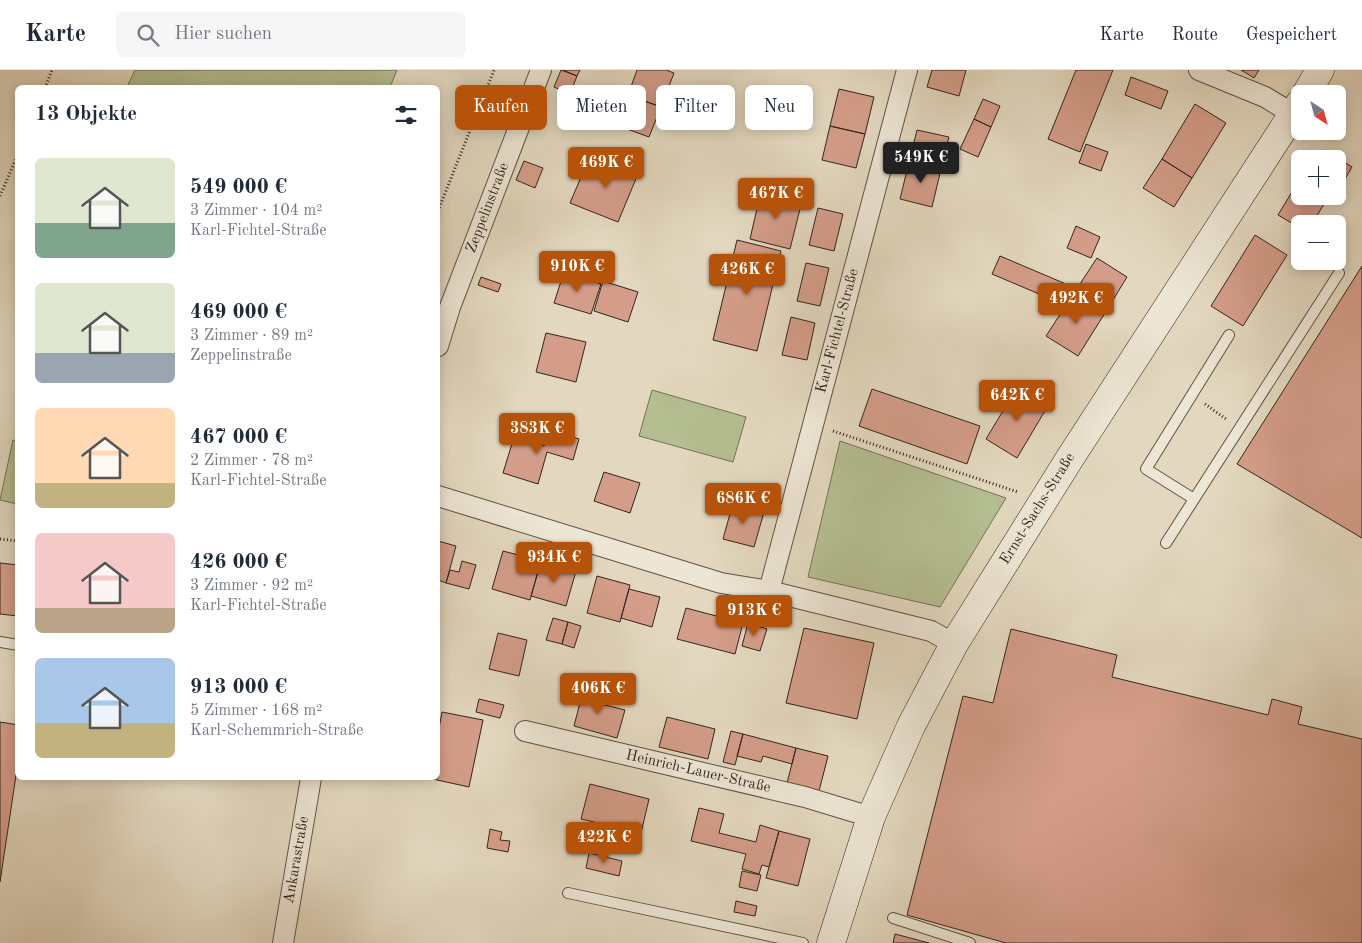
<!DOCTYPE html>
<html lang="de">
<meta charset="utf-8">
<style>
:root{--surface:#fff;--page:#f6f6f7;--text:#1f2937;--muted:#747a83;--line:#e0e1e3;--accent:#b45309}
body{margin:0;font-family:"Old Standard TT",serif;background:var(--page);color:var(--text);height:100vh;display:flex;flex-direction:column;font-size:19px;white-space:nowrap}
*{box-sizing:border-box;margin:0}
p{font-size:16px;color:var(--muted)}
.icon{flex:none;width:28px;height:28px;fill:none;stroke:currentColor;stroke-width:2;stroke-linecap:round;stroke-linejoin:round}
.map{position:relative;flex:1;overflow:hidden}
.details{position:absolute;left:15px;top:15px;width:425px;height:695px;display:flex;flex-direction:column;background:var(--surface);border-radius:8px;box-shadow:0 2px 12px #0003}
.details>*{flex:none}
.top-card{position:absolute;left:455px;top:15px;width:475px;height:45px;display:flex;gap:10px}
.needle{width:32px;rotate:144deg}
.tools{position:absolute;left:1291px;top:15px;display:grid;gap:10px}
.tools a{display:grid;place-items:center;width:55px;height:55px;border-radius:8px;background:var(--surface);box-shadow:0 2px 12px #0003;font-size:25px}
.price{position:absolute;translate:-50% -42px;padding:0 11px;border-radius:5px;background:var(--accent);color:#fff;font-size:16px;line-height:32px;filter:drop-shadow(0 1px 2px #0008)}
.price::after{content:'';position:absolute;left:50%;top:30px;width:15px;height:11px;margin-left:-8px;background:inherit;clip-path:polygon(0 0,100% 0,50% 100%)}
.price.selected{background:#222;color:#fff}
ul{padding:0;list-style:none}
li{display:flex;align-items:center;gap:15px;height:125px;padding:0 20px}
li span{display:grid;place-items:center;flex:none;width:140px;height:100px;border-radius:8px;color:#555}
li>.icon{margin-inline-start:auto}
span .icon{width:60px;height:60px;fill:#fffc;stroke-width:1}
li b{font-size:21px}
h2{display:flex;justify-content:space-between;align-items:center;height:60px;padding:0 20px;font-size:21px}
.tag{padding:0 18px;border-radius:8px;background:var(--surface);box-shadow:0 2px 12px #0003;font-size:18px;line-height:45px}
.tag.selected{background:var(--accent);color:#fff}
header{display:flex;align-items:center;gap:30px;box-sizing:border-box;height:70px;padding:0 25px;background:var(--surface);border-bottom:1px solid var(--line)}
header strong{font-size:24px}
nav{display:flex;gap:28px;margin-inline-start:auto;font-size:18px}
.search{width:350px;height:45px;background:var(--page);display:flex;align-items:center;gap:12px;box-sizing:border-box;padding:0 18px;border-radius:8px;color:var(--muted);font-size:19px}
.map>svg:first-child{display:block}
.green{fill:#b4be91;stroke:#747158}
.building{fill:#d49d89;stroke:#34241f}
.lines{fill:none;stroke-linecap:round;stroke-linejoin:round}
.service-casing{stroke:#605147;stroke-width:12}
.minor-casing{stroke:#605147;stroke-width:22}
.secondary-casing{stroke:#34241f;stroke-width:29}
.path{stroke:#34241f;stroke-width:3;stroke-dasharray:1 2.5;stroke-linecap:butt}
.service{stroke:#ede6d5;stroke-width:10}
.minor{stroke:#ede6d5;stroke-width:20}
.secondary{stroke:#ede6d5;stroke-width:28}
.labels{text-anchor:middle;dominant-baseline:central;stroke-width:5;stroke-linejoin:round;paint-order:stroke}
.street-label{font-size:15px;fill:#34241f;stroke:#ede6d5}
</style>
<header>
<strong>Karte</strong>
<div class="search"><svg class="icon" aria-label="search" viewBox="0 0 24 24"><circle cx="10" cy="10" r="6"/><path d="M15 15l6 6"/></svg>Hier suchen</div>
<nav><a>Karte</a><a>Route</a><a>Gespeichert</a></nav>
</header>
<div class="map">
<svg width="1362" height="873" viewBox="0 0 1362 873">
<rect width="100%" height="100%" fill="#e3d8bf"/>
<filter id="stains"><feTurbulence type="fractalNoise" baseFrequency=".004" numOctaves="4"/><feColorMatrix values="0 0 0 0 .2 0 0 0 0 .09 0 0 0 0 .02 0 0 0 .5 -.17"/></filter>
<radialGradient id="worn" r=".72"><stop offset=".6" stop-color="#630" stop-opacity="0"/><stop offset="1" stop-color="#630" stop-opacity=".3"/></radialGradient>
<path class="green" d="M135,0H397L390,17H127Z
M652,320L746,347L733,392L639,366Z
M13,370L17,371V434L0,430Z
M840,371L1006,428L940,537L808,507Z"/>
<path class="building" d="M561,0L577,6L570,24L554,17Z
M563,0H580L577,6Z
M637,0H666L674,3L661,37L628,25Z
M932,0H966L959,26L927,17Z
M1076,0H1113L1080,82L1048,69Z
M1241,0H1259L1254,8Z
M1131,7L1168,21L1161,39L1125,25Z
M839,19L874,27L865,64L830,56Z
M628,25L661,37L649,67L616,55Z
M983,29L1000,36L991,57L974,49Z
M1195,34L1226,53L1192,108L1162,89Z
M974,49L991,57L978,87L960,79Z
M830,56L865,64L856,98L822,90Z
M917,60L949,67L941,99L909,92Z
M1086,74L1108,82L1101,101L1079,93Z
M1325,80L1352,97L1338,121V89H1319Z
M606,85L640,99L618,152L570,133L584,100L597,105Z
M1162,89L1192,108L1174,137L1143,118Z
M524,91L543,98L535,118L516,110Z
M909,92L941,99L932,137L900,129Z
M1298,112L1300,126H1322L1327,129L1312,154H1300V158L1278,145Z
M761,121L802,131L790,179L750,169Z
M1322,126H1334L1331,132Z
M818,138L843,144L834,181L809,175Z
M1076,156L1100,167L1091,188L1067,178Z
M1255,165L1287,185L1243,256L1211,236Z
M737,170L781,181L757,281L713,270Z
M1000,186L1066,214L1058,232L992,204Z
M1097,188L1127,207L1105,243L1074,223Z
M806,193L829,198L820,236L797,231Z
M1362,196V468L1237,394Z
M564,202L601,214L591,244L554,233Z
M481,207L501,214L498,222L478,215Z
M603,211L638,222L628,252L594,241Z
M1074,223L1105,243L1078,286L1046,266Z
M791,247L815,253L807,290L782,285Z
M546,263L586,272L576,312L536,302Z
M1018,316L1049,334L1017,388L986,369Z
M872,319L980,356L967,394L859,356Z
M549,360L579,369L573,390L547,382L538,414L503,403L514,367L544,376Z
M604,402L640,413L630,443L594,431Z
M733,433L764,442L754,477L723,469Z
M438,471L456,476L446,513L438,510Z
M503,481L541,491L530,530L492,519Z
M462,491L476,495L469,519L446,513L450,500L459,502Z
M541,491L576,501L566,536L531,526Z
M0,493L18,495V546L0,544Z
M597,506L630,515L620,552L587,543Z
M629,519L660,527L652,557L621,548Z
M686,538L743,553L735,584L677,569Z
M553,548L568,552L562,574L546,570Z
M568,552L581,556L574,578L562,574Z
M748,553L767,559L760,581L742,576Z
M804,558L874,573L857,649L786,633Z
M1011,559L1117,585L1112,607L1268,645L1272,629L1302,637L1298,654L1362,669V873H1006L907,845L963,626L993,633Z
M498,563L527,570L519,606L489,599Z
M584,617L604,623L601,634L625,640L617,668L574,656Z
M479,629L504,635L500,648L476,642Z
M442,642L483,650L469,717L428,708H438V664Z
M667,647L715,659L708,689L659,677Z
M0,652L18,655V692L0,812Z
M731,661L743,664L735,695L723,692Z
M743,664L796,678L792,694L763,686L761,692L737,686Z
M796,678L828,686L819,721L787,713Z
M590,714L649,729L641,763L581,749Z
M699,738L724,744L719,763L756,772L760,755L779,761L769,797L762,795L759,804L742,799L746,784L691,771Z
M490,759L502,762L500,770L510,771L508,782L487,778Z
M779,761L810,769L798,816L766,808Z
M589,783L622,791L619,806L586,798Z
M742,801L761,805L757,821L739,817Z
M736,831L757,836L755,846L734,842Z
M895,864L929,873H893Z"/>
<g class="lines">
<g class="service-casing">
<path id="service" d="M1194,429L1146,399L1229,265
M1166,473L1339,203
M0,572L18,575
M568,823L803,873
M893,848L970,873"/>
</g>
<g class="minor-casing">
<path id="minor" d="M1199,0L1265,27L1293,44
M438,276L450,237L541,0
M438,426L721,513L769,521L931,561L954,574
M769,521L907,0
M525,661L805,727L871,747
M283,873L311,708"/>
</g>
<g class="secondary-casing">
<path id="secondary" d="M1306,24L1320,0
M831,873L871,747L911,656L954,574L1070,388L1300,33"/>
</g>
<path class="path" d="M45,18L52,0
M0,126L18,84
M438,141L494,0
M1205,334L1226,349
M833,361L1018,422
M0,469L18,471"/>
<use href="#service" class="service"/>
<use href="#minor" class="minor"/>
<use href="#secondary" class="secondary"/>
</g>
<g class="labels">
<g class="street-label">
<text transform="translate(488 138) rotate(-69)">Zeppelinstraße</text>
<text transform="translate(838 261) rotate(-75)">Karl-Fichtel-Straße</text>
<text transform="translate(1038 439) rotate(-58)">Ernst-Sachs-Straße</text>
<text transform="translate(698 702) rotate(13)">Heinrich-Lauer-Straße</text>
<text transform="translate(297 790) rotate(-80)">Ankarastraße</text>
</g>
</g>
<rect width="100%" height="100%" filter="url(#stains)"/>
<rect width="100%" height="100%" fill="url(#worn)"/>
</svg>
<div class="tools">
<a><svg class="needle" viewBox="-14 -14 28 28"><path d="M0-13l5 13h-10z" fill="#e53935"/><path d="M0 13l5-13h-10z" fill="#747a83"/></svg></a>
<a>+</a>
<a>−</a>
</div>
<b class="price selected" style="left:921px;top:114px">549K €</b>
<b class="price" style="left:606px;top:119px">469K €</b>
<b class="price" style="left:776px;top:150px">467K €</b>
<b class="price" style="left:577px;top:223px">910K €</b>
<b class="price" style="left:747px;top:226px">426K €</b>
<b class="price" style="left:1076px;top:255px">492K €</b>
<b class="price" style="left:1017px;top:352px">642K €</b>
<b class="price" style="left:537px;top:385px">383K €</b>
<b class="price" style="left:743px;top:455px">686K €</b>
<b class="price" style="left:554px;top:514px">934K €</b>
<b class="price" style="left:754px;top:567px">913K €</b>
<b class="price" style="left:598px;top:645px">406K €</b>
<b class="price" style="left:604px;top:794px">422K €</b>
<div class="top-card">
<a class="tag selected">Kaufen</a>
<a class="tag">Mieten</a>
<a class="tag">Filter</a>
<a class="tag">Neu</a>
</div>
<section class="details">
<h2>13 Objekte<svg class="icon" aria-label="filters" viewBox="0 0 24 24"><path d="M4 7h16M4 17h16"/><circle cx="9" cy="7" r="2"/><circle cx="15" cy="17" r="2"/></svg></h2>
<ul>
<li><span style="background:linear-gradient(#dfe7d0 65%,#7fa58c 0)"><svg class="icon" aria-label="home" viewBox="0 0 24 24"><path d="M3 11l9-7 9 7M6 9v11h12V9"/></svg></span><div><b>549 000 €</b><p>3 Zimmer · 104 m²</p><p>Karl-Fichtel-Straße</p></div></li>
<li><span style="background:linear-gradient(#dfe7d0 70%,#9aa5b1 0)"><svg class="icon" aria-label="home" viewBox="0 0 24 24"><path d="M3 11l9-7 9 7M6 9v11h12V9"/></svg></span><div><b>469 000 €</b><p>3 Zimmer · 89 m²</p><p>Zeppelinstraße</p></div></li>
<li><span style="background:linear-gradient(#ffd9b3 75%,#c2b280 0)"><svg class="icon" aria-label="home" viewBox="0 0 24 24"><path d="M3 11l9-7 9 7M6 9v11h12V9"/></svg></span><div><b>467 000 €</b><p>2 Zimmer · 78 m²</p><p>Karl-Fichtel-Straße</p></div></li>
<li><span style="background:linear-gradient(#f6c9c9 75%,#b9a48a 0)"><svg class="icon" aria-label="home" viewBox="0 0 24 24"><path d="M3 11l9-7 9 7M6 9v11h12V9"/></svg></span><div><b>426 000 €</b><p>3 Zimmer · 92 m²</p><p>Karl-Fichtel-Straße</p></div></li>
<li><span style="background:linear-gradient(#a9c7e8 65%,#c2b280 0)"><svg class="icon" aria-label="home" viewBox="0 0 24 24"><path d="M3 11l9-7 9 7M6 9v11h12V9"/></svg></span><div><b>913 000 €</b><p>5 Zimmer · 168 m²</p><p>Karl-Schemmrich-Straße</p></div></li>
</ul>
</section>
</div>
